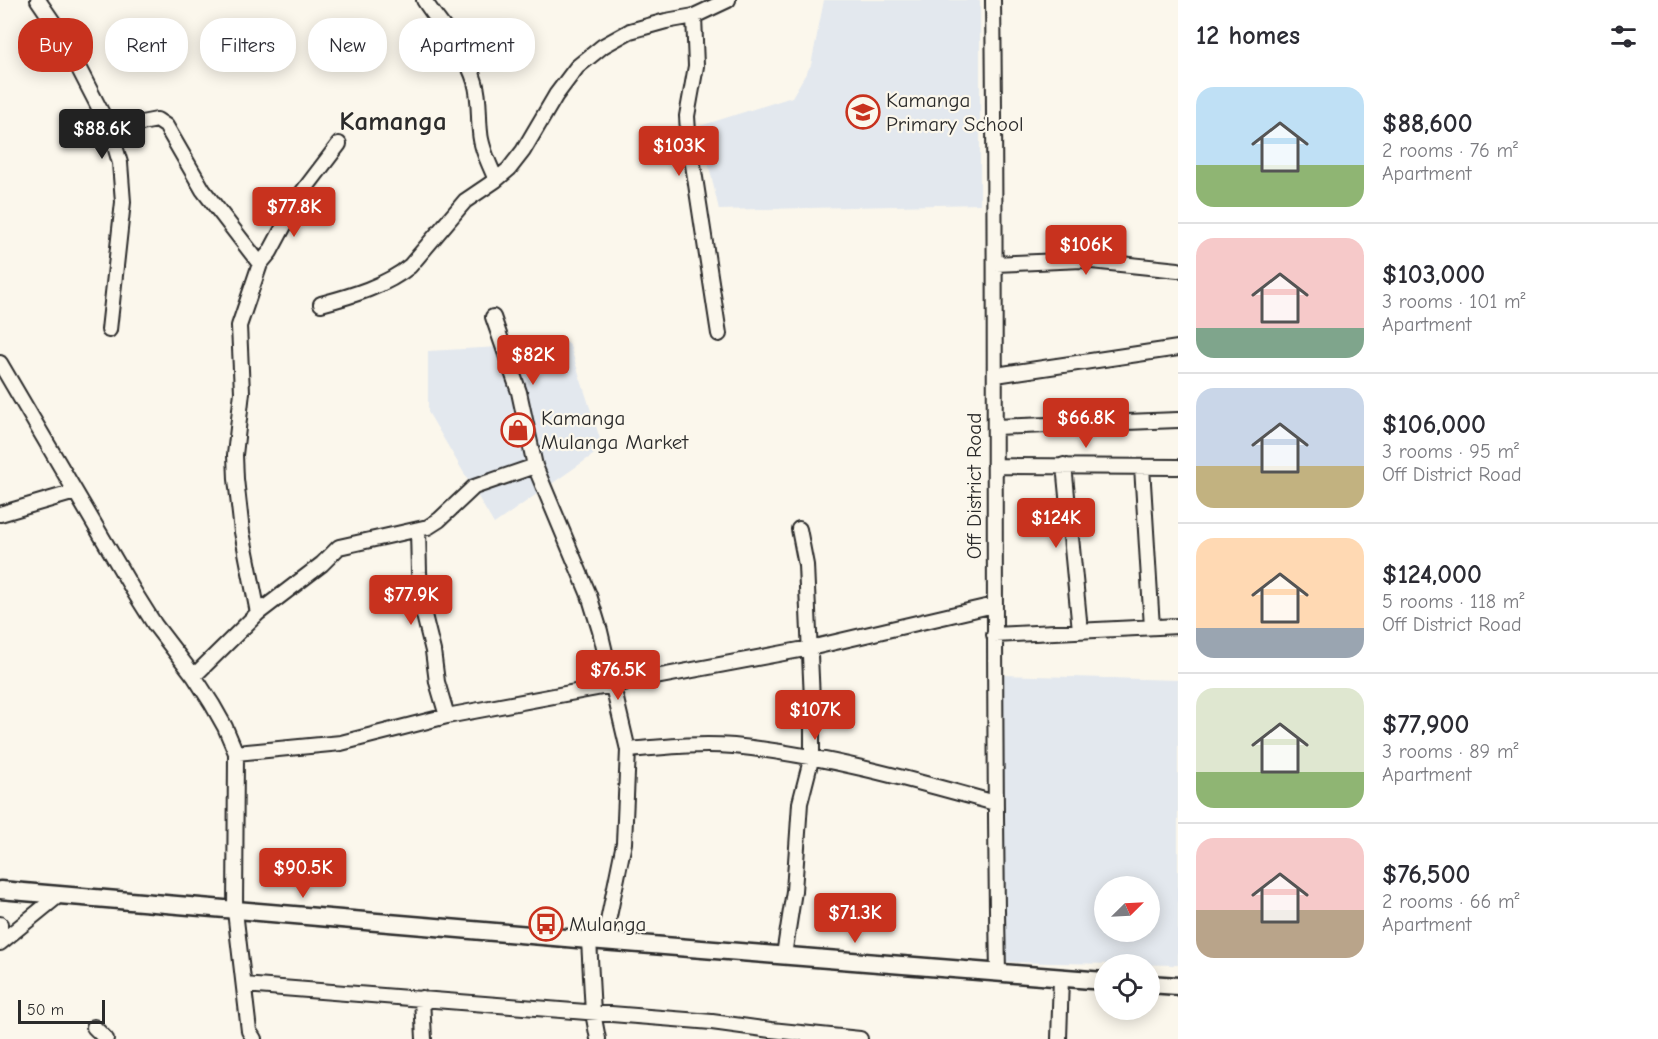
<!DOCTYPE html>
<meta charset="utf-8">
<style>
:root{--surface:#fff;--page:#f7f7f7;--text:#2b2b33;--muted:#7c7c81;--line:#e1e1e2;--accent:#c8321e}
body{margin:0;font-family:"Comic Neue",sans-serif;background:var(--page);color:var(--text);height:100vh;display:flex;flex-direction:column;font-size:22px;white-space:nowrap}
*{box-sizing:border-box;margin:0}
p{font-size:20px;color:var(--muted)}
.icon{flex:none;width:33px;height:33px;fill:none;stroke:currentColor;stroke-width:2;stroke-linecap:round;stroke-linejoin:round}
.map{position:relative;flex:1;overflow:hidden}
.details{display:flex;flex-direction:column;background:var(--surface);width:480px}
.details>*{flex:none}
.hud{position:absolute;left:18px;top:18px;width:570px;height:54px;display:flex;gap:12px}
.needle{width:39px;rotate:66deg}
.buttons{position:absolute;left:1094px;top:876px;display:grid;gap:12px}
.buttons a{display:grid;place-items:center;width:66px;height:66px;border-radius:50%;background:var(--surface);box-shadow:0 3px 15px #0003;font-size:30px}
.scale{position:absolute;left:18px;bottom:15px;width:87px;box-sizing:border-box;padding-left:6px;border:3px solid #2b2b2b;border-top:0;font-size:16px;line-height:21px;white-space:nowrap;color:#2b2b2b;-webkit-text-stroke:4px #fbf7ec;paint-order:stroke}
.price{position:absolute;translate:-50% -51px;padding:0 14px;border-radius:6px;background:var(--accent);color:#fff;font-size:20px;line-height:39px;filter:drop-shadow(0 2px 3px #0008)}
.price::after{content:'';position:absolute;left:50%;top:36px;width:18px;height:14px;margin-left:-9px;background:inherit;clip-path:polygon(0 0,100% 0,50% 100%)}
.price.active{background:#222;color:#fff}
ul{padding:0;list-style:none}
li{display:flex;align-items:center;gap:18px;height:150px;padding:0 18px}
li+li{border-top:2px solid var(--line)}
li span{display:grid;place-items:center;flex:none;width:168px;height:120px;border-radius:18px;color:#555}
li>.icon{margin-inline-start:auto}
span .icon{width:72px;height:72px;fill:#fffc;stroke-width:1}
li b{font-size:26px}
h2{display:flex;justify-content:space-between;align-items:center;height:72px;padding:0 18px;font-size:26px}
.tag{padding:0 21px;border-radius:24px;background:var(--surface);box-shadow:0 3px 15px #0003;font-size:21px;line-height:54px}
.tag.active{background:var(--accent);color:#fff}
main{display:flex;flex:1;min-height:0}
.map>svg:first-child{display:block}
.built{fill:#e3e8ee;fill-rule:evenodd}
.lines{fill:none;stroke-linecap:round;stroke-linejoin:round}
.minor-casing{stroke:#2b2b2b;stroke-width:18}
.tertiary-casing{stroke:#2b2b2b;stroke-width:21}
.minor{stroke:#fbf7ec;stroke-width:14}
.tertiary{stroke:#fbf7ec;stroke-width:16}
.labels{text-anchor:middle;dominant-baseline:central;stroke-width:4.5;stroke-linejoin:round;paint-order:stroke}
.poi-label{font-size:21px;fill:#2b2b2b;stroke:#fbf7ec;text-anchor:start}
.street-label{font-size:21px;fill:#2b2b2b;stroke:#fbf7ec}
.district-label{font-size:27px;font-weight:bold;fill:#2b2b2b;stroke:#fbf7ec}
</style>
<main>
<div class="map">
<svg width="1178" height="1039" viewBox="0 0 1178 1039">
<rect width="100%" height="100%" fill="#fbf7ec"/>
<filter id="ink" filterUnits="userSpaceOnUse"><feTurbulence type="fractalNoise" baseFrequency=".0167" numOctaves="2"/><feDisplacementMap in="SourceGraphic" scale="12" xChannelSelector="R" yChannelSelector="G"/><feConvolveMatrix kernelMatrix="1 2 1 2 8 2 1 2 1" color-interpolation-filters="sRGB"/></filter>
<g filter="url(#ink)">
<path class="built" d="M824,0H980V204L719,210L700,126L792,97L811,65Z
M569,343L603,448L494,524L428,412V351Z
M1002,675L1178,680V965L1000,962ZM1104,886H1149V932H1104Z"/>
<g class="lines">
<g class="minor-casing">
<path id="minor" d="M38,0L60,32L110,129L120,163L123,202L109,330
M424,0C441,27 466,51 475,82C480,98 478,115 480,132C481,149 490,165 496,180
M993,0C997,324 992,649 998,973
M694,16L696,66L687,116L688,132L719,334
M110,129L157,120L166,126L203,190L260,264
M995,264L1082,260L1178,270
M321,304C351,296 386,286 410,266L465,201L496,180L509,169L523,151L556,95L577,67L603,46L630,31L666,21L694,16L728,0
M493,317L519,392L535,466L589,595L600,631L628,750L624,843L604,941
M0,363L133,590L155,625L194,676L212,704L225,727L236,753L235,911L249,1031L254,1039
M996,375L1178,348
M995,427L1178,420
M1064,465L1080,630
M995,466L1178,467
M1142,467L1152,627
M0,514L75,492
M418,530L419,572L422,607L433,651L437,682L447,716
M258,613L242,532L236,479L235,455L242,392L239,326L260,264L270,252L301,194L339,144
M994,635L1178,626
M194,676L258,613L322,564L339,547L428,527L439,520L474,487L535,466
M628,750C663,747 699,743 734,746C823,755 909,779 995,803
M236,753L341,743L447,716L810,648L994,605
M0,924V943
M589,940L593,1013L598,1039
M0,943L59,895
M784,955L794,891L800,803L812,756V700L806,565L799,529
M245,985L712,1022L771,1030L860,1039
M422,998L424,1039
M94,1027L106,1039
M1059,1039L1061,978"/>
</g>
<g class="tertiary-casing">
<path id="tertiary" d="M0,890L589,940L1104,981
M1149,984L1178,986"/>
</g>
<use href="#minor" class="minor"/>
<use href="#tertiary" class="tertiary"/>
</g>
</g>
<defs>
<g id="school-ring" transform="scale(1.725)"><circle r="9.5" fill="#fbf7ec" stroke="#c8321e" stroke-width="1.5"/><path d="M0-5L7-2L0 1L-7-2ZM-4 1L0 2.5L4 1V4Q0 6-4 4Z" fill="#c8321e"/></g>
<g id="shop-ring" transform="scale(1.725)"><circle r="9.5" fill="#fbf7ec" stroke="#c8321e" stroke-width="1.5"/><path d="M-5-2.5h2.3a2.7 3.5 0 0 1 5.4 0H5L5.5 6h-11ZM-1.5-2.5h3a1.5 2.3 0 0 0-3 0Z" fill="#c8321e"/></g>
<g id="bus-ring" transform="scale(1.725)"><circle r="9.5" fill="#fbf7ec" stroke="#c8321e" stroke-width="1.5"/><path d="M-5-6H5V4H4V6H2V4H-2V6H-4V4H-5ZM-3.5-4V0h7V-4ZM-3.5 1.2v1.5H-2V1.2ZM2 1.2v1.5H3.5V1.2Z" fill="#c8321e"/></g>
</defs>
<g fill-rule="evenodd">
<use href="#school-ring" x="863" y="112"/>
<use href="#shop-ring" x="518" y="430"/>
<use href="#bus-ring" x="546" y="924"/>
</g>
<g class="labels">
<g class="poi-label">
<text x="886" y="100">Kamanga<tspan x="886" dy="24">Primary School</tspan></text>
<text x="541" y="418">Kamanga<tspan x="541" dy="24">Mulanga Market</tspan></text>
<text x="569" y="924">Mulanga</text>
</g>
<g class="street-label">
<text transform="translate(974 486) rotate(-90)">Off District Road</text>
</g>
<g class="district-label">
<text x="393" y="121">Kamanga</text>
</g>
</g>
</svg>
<div class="buttons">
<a><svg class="needle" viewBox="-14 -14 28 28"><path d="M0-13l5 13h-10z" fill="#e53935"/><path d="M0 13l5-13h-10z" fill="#7c7c81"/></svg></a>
<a><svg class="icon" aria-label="locate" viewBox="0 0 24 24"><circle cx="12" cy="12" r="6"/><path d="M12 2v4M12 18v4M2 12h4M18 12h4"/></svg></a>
</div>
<div class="scale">50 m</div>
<b class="price active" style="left:102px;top:160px">$88.6K</b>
<b class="price" style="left:679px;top:177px">$103K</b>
<b class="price" style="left:294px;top:238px">$77.8K</b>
<b class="price" style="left:1086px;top:276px">$106K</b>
<b class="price" style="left:533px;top:386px">$82K</b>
<b class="price" style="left:1086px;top:449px">$66.8K</b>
<b class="price" style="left:1056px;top:549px">$124K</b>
<b class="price" style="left:411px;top:626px">$77.9K</b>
<b class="price" style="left:618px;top:701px">$76.5K</b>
<b class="price" style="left:815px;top:741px">$107K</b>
<b class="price" style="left:303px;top:899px">$90.5K</b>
<b class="price" style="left:855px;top:944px">$71.3K</b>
<div class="hud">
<a class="tag active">Buy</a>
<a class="tag">Rent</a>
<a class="tag">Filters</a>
<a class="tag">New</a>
<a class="tag">Apartment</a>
</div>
</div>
<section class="details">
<h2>12 homes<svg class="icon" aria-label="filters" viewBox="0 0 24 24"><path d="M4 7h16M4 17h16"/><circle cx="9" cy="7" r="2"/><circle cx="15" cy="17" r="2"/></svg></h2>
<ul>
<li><span style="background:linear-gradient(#bfe0f5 65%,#8fb573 0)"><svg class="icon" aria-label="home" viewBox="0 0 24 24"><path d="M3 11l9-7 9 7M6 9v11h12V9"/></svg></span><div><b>$88,600</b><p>2 rooms · 76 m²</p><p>Apartment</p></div></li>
<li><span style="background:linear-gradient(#f6c9c9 75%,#7fa58c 0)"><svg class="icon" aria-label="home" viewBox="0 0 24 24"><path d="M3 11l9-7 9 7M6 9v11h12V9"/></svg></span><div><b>$103,000</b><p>3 rooms · 101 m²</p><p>Apartment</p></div></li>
<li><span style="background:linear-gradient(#c9d6e8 65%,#c2b280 0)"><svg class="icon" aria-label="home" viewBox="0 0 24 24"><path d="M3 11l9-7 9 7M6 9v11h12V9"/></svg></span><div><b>$106,000</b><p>3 rooms · 95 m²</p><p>Off District Road</p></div></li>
<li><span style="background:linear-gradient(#ffd9b3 75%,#9aa5b1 0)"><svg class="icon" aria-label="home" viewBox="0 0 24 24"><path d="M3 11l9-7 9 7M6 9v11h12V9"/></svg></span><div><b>$124,000</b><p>5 rooms · 118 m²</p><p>Off District Road</p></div></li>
<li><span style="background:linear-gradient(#dfe7d0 70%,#8fb573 0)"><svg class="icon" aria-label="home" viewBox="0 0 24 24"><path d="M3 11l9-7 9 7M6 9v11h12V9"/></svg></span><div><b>$77,900</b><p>3 rooms · 89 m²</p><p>Apartment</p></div></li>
<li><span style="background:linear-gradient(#f6c9c9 60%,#b9a48a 0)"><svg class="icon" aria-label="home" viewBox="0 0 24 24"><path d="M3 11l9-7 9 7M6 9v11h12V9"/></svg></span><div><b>$76,500</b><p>2 rooms · 66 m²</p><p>Apartment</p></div></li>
</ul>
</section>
</main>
